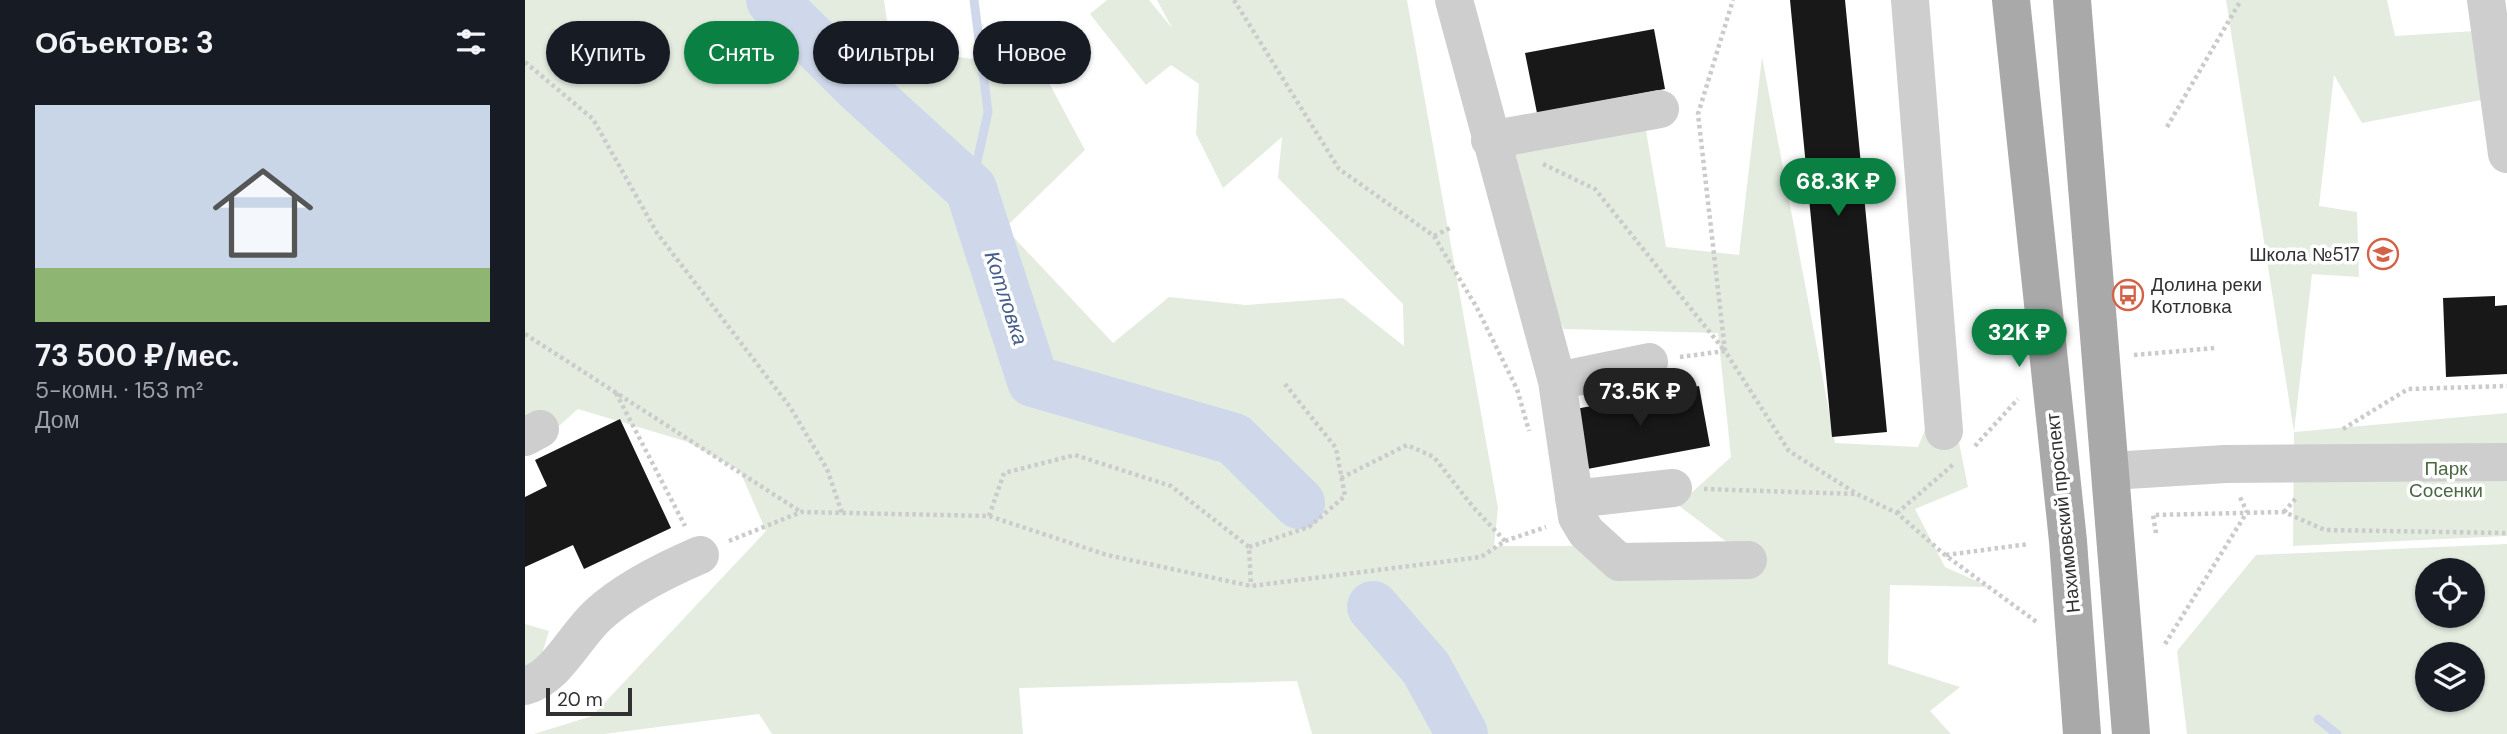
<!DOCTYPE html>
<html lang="ru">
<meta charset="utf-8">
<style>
:root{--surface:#171b24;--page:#242831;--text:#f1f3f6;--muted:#9ea1a6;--accent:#0b8043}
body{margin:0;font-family:"DM Sans",sans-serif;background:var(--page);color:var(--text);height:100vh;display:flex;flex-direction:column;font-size:26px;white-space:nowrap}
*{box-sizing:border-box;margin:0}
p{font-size:23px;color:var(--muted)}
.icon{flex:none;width:38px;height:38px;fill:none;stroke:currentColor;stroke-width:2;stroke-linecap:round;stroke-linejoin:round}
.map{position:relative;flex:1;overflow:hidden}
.sheet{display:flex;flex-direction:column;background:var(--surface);width:525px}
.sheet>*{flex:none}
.top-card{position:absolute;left:21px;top:21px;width:665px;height:63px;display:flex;gap:14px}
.tools{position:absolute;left:1890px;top:558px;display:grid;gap:14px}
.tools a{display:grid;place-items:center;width:70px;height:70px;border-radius:50%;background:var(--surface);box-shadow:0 2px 5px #0004;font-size:35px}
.scale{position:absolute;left:21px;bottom:18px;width:86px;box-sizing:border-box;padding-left:7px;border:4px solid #313131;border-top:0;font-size:19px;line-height:24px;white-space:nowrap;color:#313131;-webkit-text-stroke:5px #fff;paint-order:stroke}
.price{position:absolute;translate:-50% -60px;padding:0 16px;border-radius:24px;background:var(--accent);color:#fff;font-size:23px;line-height:46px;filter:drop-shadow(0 2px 4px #0008)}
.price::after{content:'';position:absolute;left:50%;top:42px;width:21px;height:16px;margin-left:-10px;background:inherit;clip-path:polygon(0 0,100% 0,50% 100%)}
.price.current{background:#222;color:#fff}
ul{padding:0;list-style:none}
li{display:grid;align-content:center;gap:14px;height:371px;padding:0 35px}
li span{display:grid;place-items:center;height:217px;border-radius:0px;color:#555}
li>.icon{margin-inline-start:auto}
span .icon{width:126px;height:126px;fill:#fffc;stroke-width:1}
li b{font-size:30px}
h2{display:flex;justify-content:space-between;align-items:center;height:84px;padding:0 35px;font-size:30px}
.pill{padding:0 24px;border-radius:32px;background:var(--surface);box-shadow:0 2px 5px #0004;font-size:24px;line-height:63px}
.pill.current{background:var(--accent);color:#fff}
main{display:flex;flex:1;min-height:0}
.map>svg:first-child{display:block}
.green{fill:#e4ece0;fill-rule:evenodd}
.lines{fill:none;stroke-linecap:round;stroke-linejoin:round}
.stream{stroke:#cfd8ea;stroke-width:9}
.river{stroke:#cfd8ea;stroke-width:52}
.building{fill:#181818}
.path{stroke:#cbcbcb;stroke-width:4.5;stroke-dasharray:3.5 3.5;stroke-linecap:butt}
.minor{stroke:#cecece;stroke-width:38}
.major{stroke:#a9a9a9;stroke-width:38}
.labels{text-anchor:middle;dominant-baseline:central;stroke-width:7;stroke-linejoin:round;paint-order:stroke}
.poi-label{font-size:19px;fill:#313131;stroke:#fff;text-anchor:end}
.park-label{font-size:19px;fill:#4a6842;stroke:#fff}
.street-label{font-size:19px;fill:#313131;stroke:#fff}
.water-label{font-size:21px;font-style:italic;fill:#465e8b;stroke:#fff}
</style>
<main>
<section class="sheet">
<h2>Объектов: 3<svg class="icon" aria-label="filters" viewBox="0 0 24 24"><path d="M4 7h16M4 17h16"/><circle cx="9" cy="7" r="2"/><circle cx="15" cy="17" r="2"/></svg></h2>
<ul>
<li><span style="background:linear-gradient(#c9d6e8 75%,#8fb573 0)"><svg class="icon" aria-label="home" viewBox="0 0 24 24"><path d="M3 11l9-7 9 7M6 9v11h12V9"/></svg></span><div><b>73 500 ₽/мес.</b><p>5-комн. · 153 m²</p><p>Дом</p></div></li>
</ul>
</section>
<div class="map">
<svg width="1982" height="734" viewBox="0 0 1982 734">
<rect width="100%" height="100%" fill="#fff"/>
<path class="green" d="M0,0H359L366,48L516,68L560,150L480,228L588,343L644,297L721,305L818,298L879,346L878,304L753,178L757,137L698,188L671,134L674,84L646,65L621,85L565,14L582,0H624L647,28L632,0H882L973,508L969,546H1207L1153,505L1206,457L1193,333L1039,329L947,132L1120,125L1141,247L1214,255L1237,57L1310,443L1393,447L1421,378L1443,487L1390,509L1420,567L1465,587L1365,585L1363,664L1435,687L1405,711L1426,734H787L772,681L494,688L498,734H247L234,714L79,734H9L67,716L241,531L215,471L163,442L53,409L0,456Z
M1701,0H1862L1870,36L1982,29V95L1837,123L1809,75L1794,206L1832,212L1834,277L1787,274L1769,432L1982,413V536L1768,546L1769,432Z
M1982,544V734H1662L1652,651L1731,555ZM1902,570H1948V616H1902ZM1902,654H1948V700H1902Z
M0,624L24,631L11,673L0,674Z"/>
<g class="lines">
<path class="stream" d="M446,189L463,112L449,0
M1793,719L1812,734"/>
<path class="river" d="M247,0L333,86L446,189L508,381L709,439L774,503
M848,607L901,668L937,734"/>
</g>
<path class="building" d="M1265,0H1320L1362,432L1307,437Z
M1129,29L1140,89L1012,113L1000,53Z
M1970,296V306L1982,305V374L1921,377L1918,298Z
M1174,386L1185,446L1057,470L1045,410Z
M95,419L146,528L59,569L48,545L0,567V497L22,486L10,460Z"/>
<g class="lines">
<path class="path" d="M709,0L814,169L909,236L952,308L992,389L1004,431
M0,62L68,119L132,233L265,407L302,469L317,513
M1642,127L1716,0
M1018,164L1070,189L1199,350
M909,236L925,228
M0,334L276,512
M1200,351L1173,114L1208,0
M1609,355L1690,348
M1155,357L1200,351L1264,451L1332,494L1372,513L1420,555L1513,623
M91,393L160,526
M1818,429L1883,389L1982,386
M1450,446L1493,399
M816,478L882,445L909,457L948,507L980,541
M1179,489L1331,494
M1759,512L1772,497
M1372,513L1430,463
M464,516L479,473L550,455L646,486L724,547L726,586
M1631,533L1628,515L1759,512L1800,530L1982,533
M204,541L276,512L464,516L582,555L726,586L956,557L980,541L1021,527
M724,547L784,527L820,496L811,448L760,384
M1421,555L1504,544
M1640,644L1722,512L1714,495"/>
<path class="minor" d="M929,0L1032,381L1052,517L1061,532L1094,562L1223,560
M1385,0L1419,431
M1961,0L1982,154
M965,140L1135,109
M1032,381L1124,362
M0,437L15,429
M1586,471L1700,464L1982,462
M1049,499L1148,488
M0,686C32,677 49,637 73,615C101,589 140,570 175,555"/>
<path class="major" d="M1486,0L1543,541L1557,734
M1547,0L1606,734"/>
</g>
<defs>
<g id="school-ring" transform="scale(1.575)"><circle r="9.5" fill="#fff" stroke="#d46246" stroke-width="1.5"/><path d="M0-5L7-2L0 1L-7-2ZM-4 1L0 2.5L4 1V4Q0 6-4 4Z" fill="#d46246"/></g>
<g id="bus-ring" transform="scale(1.575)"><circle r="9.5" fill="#fff" stroke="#d46246" stroke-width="1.5"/><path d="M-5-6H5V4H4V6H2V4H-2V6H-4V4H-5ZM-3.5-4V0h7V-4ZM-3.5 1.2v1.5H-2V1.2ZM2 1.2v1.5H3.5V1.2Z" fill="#d46246"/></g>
</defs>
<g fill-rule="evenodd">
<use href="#school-ring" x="1858" y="254"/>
<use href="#bus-ring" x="1603" y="295"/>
</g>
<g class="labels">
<g class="poi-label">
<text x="1835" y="254">Школа №517</text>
<text x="1626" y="284" text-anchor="start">Долина реки<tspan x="1626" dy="22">Котловка</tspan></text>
</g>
<g class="park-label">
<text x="1921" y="468">Парк<tspan x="1921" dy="22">Сосенки</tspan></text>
</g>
<g class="street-label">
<text transform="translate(1538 513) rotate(-96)">Нахимовский проспект</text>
</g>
<g class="water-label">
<text transform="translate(481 298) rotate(72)">Котловка</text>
</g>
</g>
</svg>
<div class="tools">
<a><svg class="icon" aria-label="locate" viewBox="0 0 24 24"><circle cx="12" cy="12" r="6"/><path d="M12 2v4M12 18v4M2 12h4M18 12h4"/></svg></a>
<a><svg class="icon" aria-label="layers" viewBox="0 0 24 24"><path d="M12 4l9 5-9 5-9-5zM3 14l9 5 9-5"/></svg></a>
</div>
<div class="scale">20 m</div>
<b class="price" style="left:1313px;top:218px">68.3K ₽</b>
<b class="price" style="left:1494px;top:369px">32K ₽</b>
<b class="price current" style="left:1115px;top:428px">73.5K ₽</b>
<div class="top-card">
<a class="pill">Купить</a>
<a class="pill current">Снять</a>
<a class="pill">Фильтры</a>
<a class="pill">Новое</a>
</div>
</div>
</main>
